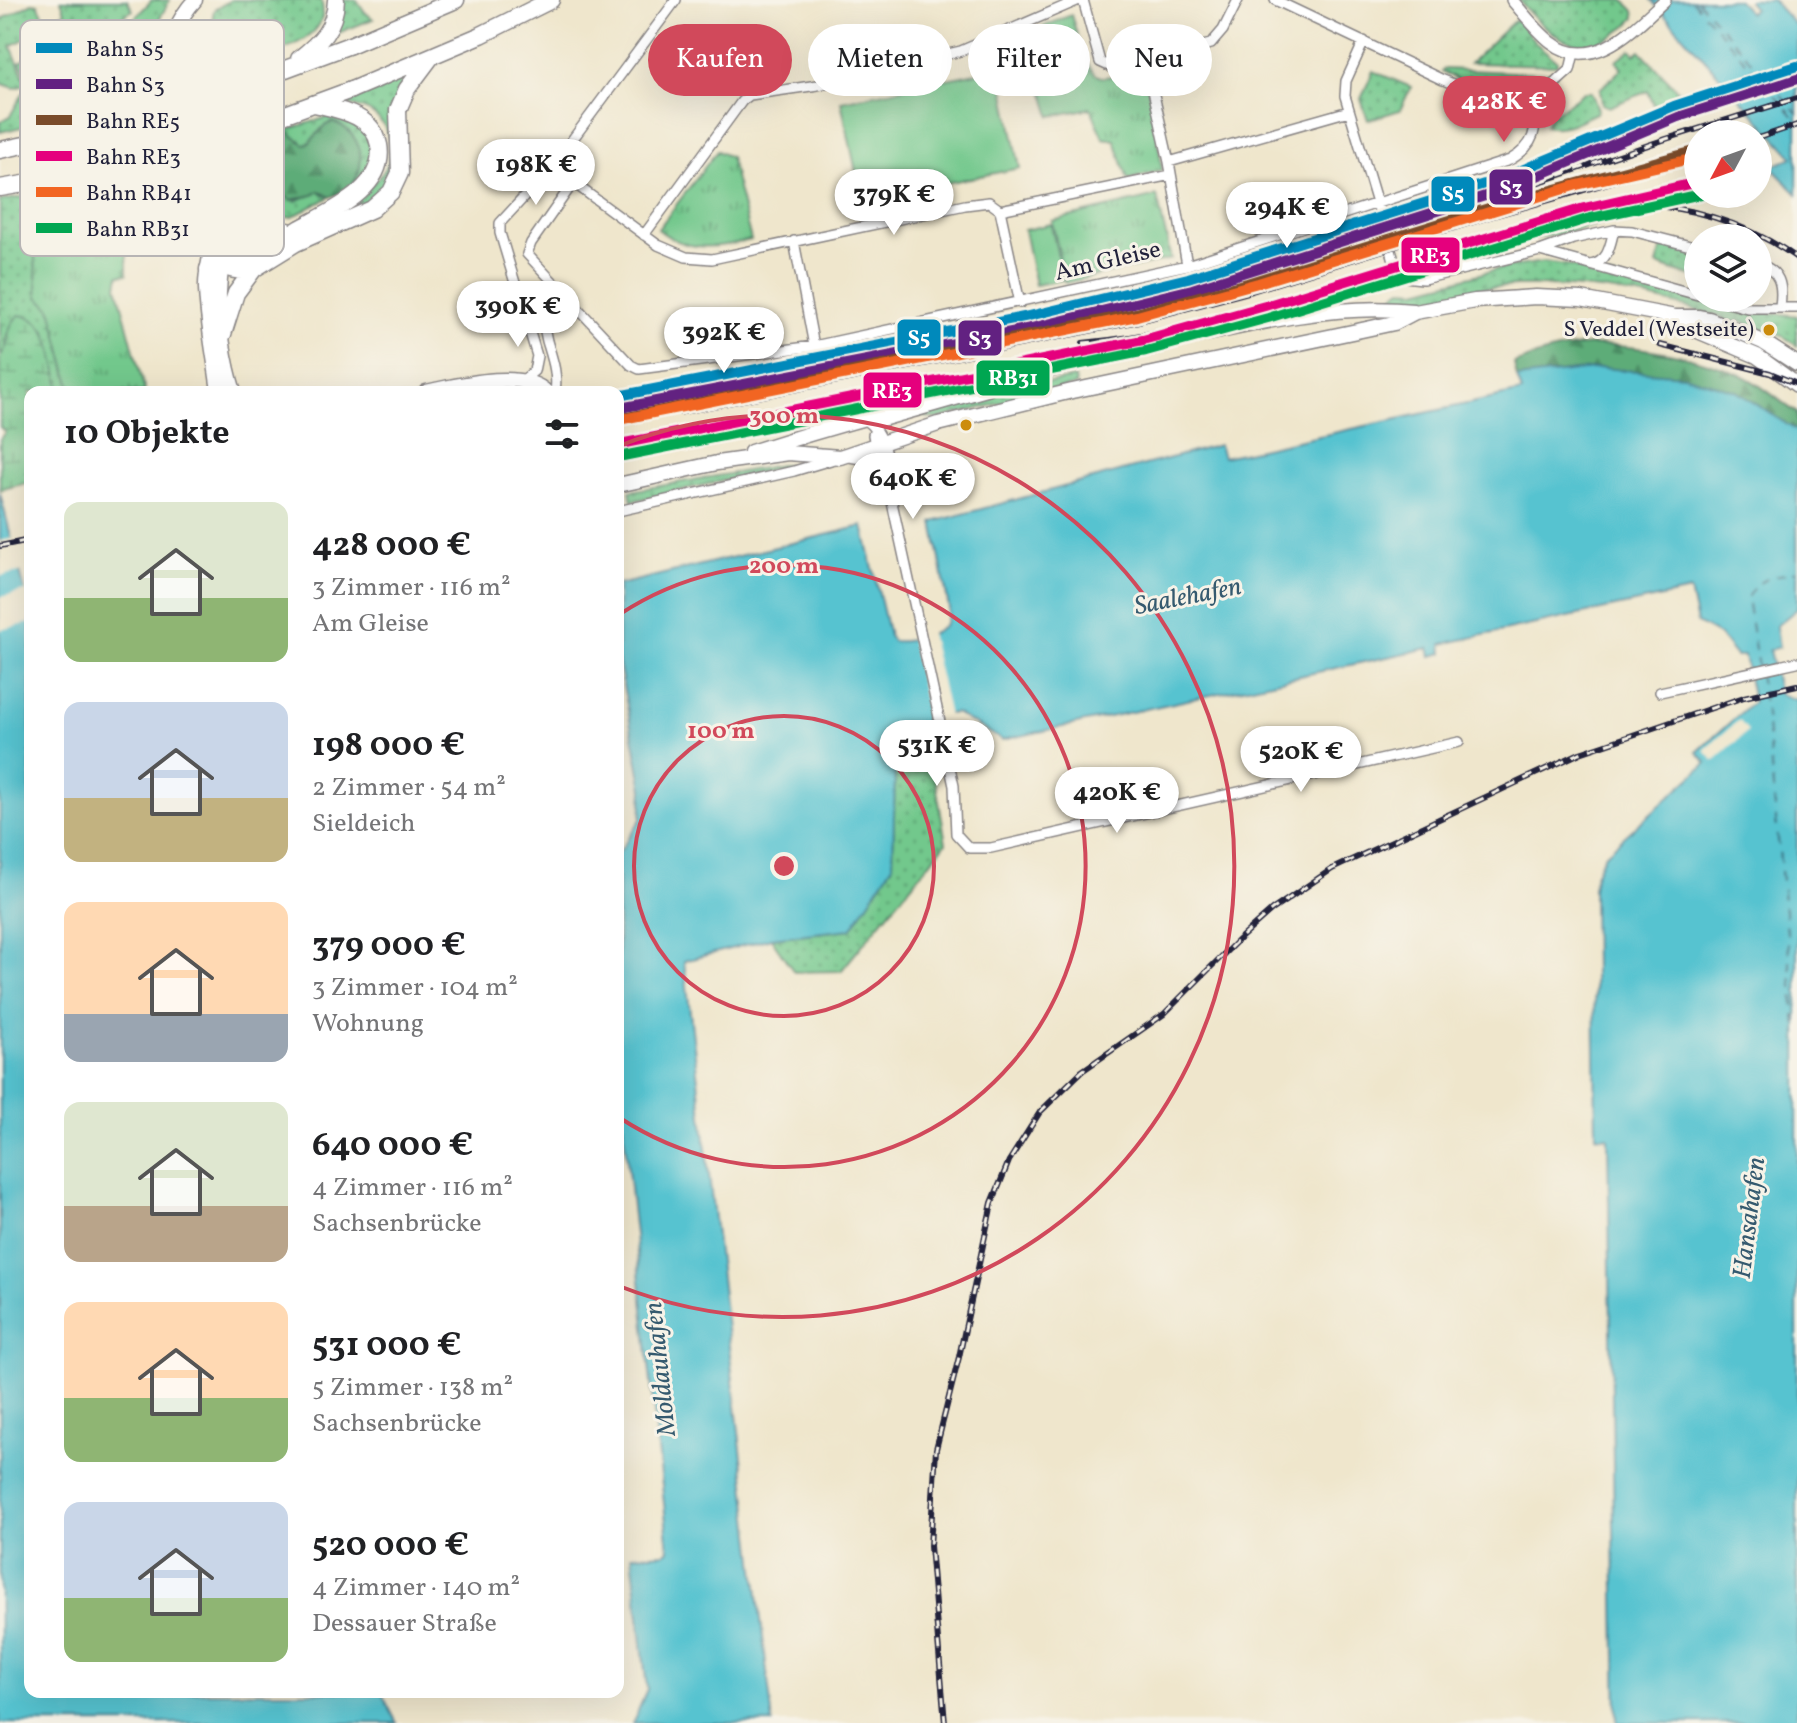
<!DOCTYPE html>
<html lang="de">
<meta charset="utf-8">
<style>
:root{--surface:#fff;--page:#f2f2f2;--text:#202124;--muted:#757577;--accent:#d1495b}
body{margin:0;font-family:Vollkorn,serif;background:var(--page);color:var(--text);height:100vh;display:flex;flex-direction:column;font-size:30px;white-space:nowrap}
*{box-sizing:border-box;margin:0}
p{font-size:26px;color:var(--muted)}
.icon{flex:none;width:44px;height:44px;fill:none;stroke:currentColor;stroke-width:2;stroke-linecap:round;stroke-linejoin:round}
.map{position:relative;flex:1;overflow:hidden}
.side{position:absolute;left:24px;top:386px;width:600px;height:1312px;display:flex;flex-direction:column;background:var(--surface);border-radius:16px;box-shadow:0 8px 32px #0002}
.side>*{flex:none}
.banner{position:absolute;left:648px;top:24px;width:760px;height:72px;display:flex;gap:16px}
.needle{width:52px;rotate:229deg}
.buttons{position:absolute;left:1684px;top:120px;display:grid;gap:16px}
.buttons a{display:grid;place-items:center;width:88px;height:88px;border-radius:50%;background:var(--surface);box-shadow:0 8px 32px #0002;font-size:40px}
.price{position:absolute;translate:-50% -68px;padding:0 18px;border-radius:28px;background:#fff;color:#222;font-size:26px;line-height:52px;filter:drop-shadow(0 2px 4px #0008)}
.price::after{content:'';position:absolute;left:50%;top:48px;width:24px;height:18px;margin-left:-12px;background:inherit;clip-path:polygon(0 0,100% 0,50% 100%)}
.price.on{background:var(--accent);color:#fff}
ul{padding:0;list-style:none}
li{display:flex;align-items:center;gap:24px;height:200px;padding:0 40px}
li span{display:grid;place-items:center;flex:none;width:224px;height:160px;border-radius:16px;color:#555}
li>.icon{margin-inline-start:auto}
span .icon{width:96px;height:96px;fill:#fffc;stroke-width:1}
li b{font-size:34px}
h2{display:flex;justify-content:space-between;align-items:center;height:96px;padding:0 40px;font-size:34px}
.tag{padding:0 28px;border-radius:36px;background:var(--surface);box-shadow:0 8px 32px #0002;font-size:28px;line-height:72px}
.tag.on{background:var(--accent);color:#fff}
.map>svg:first-child{display:block}
.grass{fill:url(#grass-dots);stroke:#4a7564;stroke-width:2}
.forest{fill:url(#forest-firs);stroke:#40675a;stroke-width:2}
.wetland{fill:url(#wetland-marsh);stroke:#4a7564;stroke-width:2}
.park{fill:url(#park-tufts);stroke:#4a7564;stroke-width:2}
.garden{fill:#72c88c;stroke:#4a7564;stroke-width:2}
.water{fill:#57c3d0;stroke:#3c7286;stroke-width:2}
.pier{fill:#efe6cc}
.lines{fill:none;stroke-linecap:round;stroke-linejoin:round}
.ferry{stroke:#355a6f;stroke-width:2;stroke-dasharray:10 8;stroke-linecap:butt}
.minor-casing{stroke:#888484;stroke-width:12}
.tertiary-casing{stroke:#888484;stroke-width:14}
.primary-casing{stroke:#888484;stroke-width:17}
.trunk-casing{stroke:#888484;stroke-width:19}
.motorway-casing{stroke:#888484;stroke-width:19}
.minor{stroke:#fff;stroke-width:9}
.tertiary{stroke:#fff;stroke-width:11}
.primary{stroke:#fff;stroke-width:14}
.trunk{stroke:#fff;stroke-width:16}
.motorway{stroke:#fff;stroke-width:16}
.rail-casing{stroke:#22223b;stroke-width:6}
.rail{stroke:#f7f3e8;stroke-width:3;stroke-dasharray:9;stroke-linecap:butt}
.trunk-bridge-casing{stroke:#888484;stroke-width:19;stroke-linecap:butt}
.trunk-bridge{stroke:#fff;stroke-width:16}
.rail-1-casing{stroke:#f7f3e8;stroke-width:16}
.rail-2-casing{stroke:#f7f3e8;stroke-width:16}
.rail-3-casing{stroke:#f7f3e8;stroke-width:16}
.rail-4-casing{stroke:#f7f3e8;stroke-width:16}
.rail-5-casing{stroke:#f7f3e8;stroke-width:16}
.rail-6-casing{stroke:#f7f3e8;stroke-width:16}
.rail-1{stroke:#0089bb;stroke-width:10}
.rail-2{stroke:#622181;stroke-width:10}
.rail-3{stroke:#7a4b2a;stroke-width:10}
.rail-4{stroke:#e5007d;stroke-width:10}
.rail-5{stroke:#f26522;stroke-width:10}
.rail-6{stroke:#00a651;stroke-width:10}
.ring{fill:none;stroke:#d1495b;stroke-width:4}
.bus-dot{fill:#cc8c0c;stroke:#f7f3e8;stroke-width:3}
.labels{text-anchor:middle;dominant-baseline:central;stroke-width:6;stroke-linejoin:round;paint-order:stroke}
.bus-label{font-size:22px;fill:#22223b;stroke:#f7f3e8;text-anchor:end}
.street-label{font-size:24px;fill:#22223b;stroke:#f7f3e8}
.water-label{font-size:26px;font-style:italic;fill:#355a6f;stroke:#f7f3e8}
.key{fill:#f7f3e8;stroke:#b7b4b4;stroke-width:2}
.key-label{font-size:22px;fill:#22223b}
.centre{fill:#d1495b;stroke:#f7f3e8;stroke-width:4}
.ring-label{font-size:24px;text-anchor:middle;font-weight:bold;fill:#d1495b;stroke:#f7f3e8;stroke-width:6;stroke-linejoin:round;paint-order:stroke}
.line-badge{stroke:#f7f3e8;stroke-width:3}
.badge-label{font-size:22px;text-anchor:middle;font-weight:bold;fill:#fff}
</style>
<div class="map">
<svg width="1797" height="1723" viewBox="0 0 1797 1723">
<defs>
<pattern id="grass-dots" width="8" height="8" patternUnits="userSpaceOnUse" patternTransform="scale(2)"><rect width="8" height="8" fill="#72c88c"/><path d="M2 2h.1M6 6h.1" fill="none" stroke="#5da274" stroke-width="1.8" stroke-linecap="round"/></pattern>
<pattern id="forest-firs" width="22" height="20" patternUnits="userSpaceOnUse" patternTransform="scale(2)"><rect width="22" height="20" fill="#5dac78"/><path d="M5 1l3.5 6h-7zM16 11l3.5 6h-7z" fill="#4c8c64"/></pattern>
<pattern id="wetland-marsh" width="20" height="14" patternUnits="userSpaceOnUse" patternTransform="scale(2)"><rect width="20" height="14" fill="#72c88c"/><path d="M1 5h8M5 5V1M11 12h8M15 12V8" fill="none" stroke="#5da274"/></pattern>
<pattern id="park-tufts" width="24" height="20" patternUnits="userSpaceOnUse" patternTransform="scale(2)"><rect width="24" height="20" fill="#72c88c"/><path d="M3 7l-1-3M5 7V3M7 7l1-3M15 17l-1-3M17 17v-4M19 17l1-3" fill="none" stroke="#5da274"/></pattern>
</defs>
<rect width="100%" height="100%" fill="#f7f3e8"/>
<filter id="ink" filterUnits="userSpaceOnUse"><feTurbulence type="fractalNoise" baseFrequency=".0125" numOctaves="2"/><feDisplacementMap in="SourceGraphic" scale="16" xChannelSelector="R" yChannelSelector="G"/><feConvolveMatrix kernelMatrix="1 2 1 2 8 2 1 2 1" color-interpolation-filters="sRGB"/></filter>
<filter id="wash" filterUnits="userSpaceOnUse"><feTurbulence type="fractalNoise" baseFrequency=".006" numOctaves="4" result="noise"/><feDisplacementMap in="SourceGraphic" scale="32" xChannelSelector="R" yChannelSelector="G"/><feGaussianBlur stdDeviation="1.8" result="paint"/><feColorMatrix in="noise" values="0 0 0 0 0 0 0 0 0 0 0 0 0 0 0 0 0 1.4 0 .05"/><feComposite in="paint" operator="in"/></filter>
<g filter="url(#wash)">
<rect width="100%" height="100%" fill="#efe6cc"/>
<path class="grass" d="M61,0H127L133,10C112,21 117,29 108,46C99,63 63,81 45,75L30,82L20,62L46,47L37,32L11,46L27,85L14,88L0,83V20L32,3L38,4L46,20L49,21L65,12Z
M152,0H170L156,25L150,67L137,68L131,71L129,24Z
M231,0H321C333,38 282,49 256,60L254,49L212,21L214,10Z
M340,0H357L365,12L373,19L331,36Z
M1518,0H1624L1634,11L1635,18C1588,65 1555,43 1518,0Z
M1516,19L1537,44L1557,61V65L1470,63Z
M1631,49L1635,54L1640,50L1684,97L1655,108L1648,91L1609,107L1602,104L1600,89L1622,68L1616,61Z
M108,57L124,61L122,104L0,132V122L10,116L23,93L71,79Z
M1444,69L1556,74C1507,116 1493,95 1442,72Z
M1373,71L1411,87L1400,110L1368,120L1361,99Z
M406,78L391,115L393,165L386,184L366,204L347,212C361,188 398,174 390,140C387,129 381,120 373,114C364,107 352,107 345,103Z
M1584,92H1591L1598,109L1596,113C1579,121 1564,131 1545,126L1551,116Z
M328,117C377,118 389,170 345,192L352,185L333,122L324,126L310,143L304,144L286,130Z
M246,175C254,183 285,197 296,201L319,191L330,197L292,217L279,218L277,210L259,213V219L252,218L247,201Z
M32,195L34,201L31,206L38,297L51,307L72,392H61L46,331L7,334L6,347L0,357V201Z
M1623,211V219L1550,236L1475,248L1423,266L1418,263V260C1485,238 1552,218 1623,211Z
M1663,244L1698,253V279L1657,265Z
M1543,262L1567,265L1728,309L1755,314L1765,312L1797,316V346C1775,328 1763,330 1738,320L1736,323C1662,296 1577,281 1499,287C1478,288 1458,294 1438,297C1420,300 1401,301 1382,303L1402,289L1417,290L1499,269Z
M1075,378L1076,385L936,419L917,415L982,399L998,391Z
M786,464L785,467L632,501L630,491Z
M925,718L946,843L841,971L794,972L771,938L851,929L893,865L895,764L918,741Z"/>
<path class="forest" d="M333,122C360,130 369,163 352,185C347,192 339,194 330,197L319,191L313,195L291,200L274,189L250,179L238,149L286,130L304,144L309,143L324,126Z
M1590,345C1640,345 1694,355 1741,375C1760,383 1779,401 1797,413V431L1736,391L1602,368L1517,378L1514,364C1539,354 1563,347 1590,345Z"/>
<path class="wetland" d="M19,315C54,318 54,364 61,392H30V482L0,490V439L5,432L0,427V357C12,344 3,329 19,315Z"/>
<path class="park" d="M1071,15C1076,29 1086,77 1103,77C1115,78 1131,69 1142,66L1154,110L1162,170L1128,180L1115,140L1103,138L1091,108L1051,116L1026,34Z
M717,151L730,157L751,240C718,248 686,253 658,229Z
M47,194L61,200L117,250L127,253V274L119,275L117,286L145,392H72L51,308L38,297L31,206L34,201L32,195Z
M1157,196L1171,259L1065,283L1052,221Z"/>
<path class="garden" d="M1000,68L1020,168L862,200L841,101Z
M1051,224L1063,280L1035,285L1024,230Z"/>
<path class="water" d="M1651,0H1738L1749,13L1754,9L1748,1L1749,0H1772L1797,27V59L1792,62L1797,68V194L1771,167L1793,157Z
M1602,368L1683,375L1736,391L1797,431V609L1776,626L1779,647L1769,650L1779,694L1797,700V1723H1617L1608,1137L1596,1136L1593,889L1595,875L1605,854L1707,763L1697,752L1753,702L1744,656H1736L1720,636L1697,623L1690,591L1442,644L1443,653L1431,656L1429,648L1002,740L955,713L925,718L918,741L895,765L893,865L851,929L771,938L684,961L773,1723H633L647,1689L632,1555L666,1553L669,1550L618,1077V854L641,819L643,789L618,659V585L863,526L889,636L893,641C908,643 931,636 943,626C948,622 948,614 949,608L933,522L1219,445L1223,457L1522,392L1517,378Z
M0,493L30,611V1692H381L397,1723H0Z"/>
<path class="pier" d="M15,538L24,571L0,576V541Z
M29,590L30,623L0,630V597Z
M929,628L949,716L929,720L910,637Z
M1739,720L1748,731L1714,761L1704,750Z"/>
<g class="lines">
<path class="ferry" d="M1692,0L1797,120
M1697,0L1797,113
M1758,668L1747,598C1757,577 1776,576 1797,571
M1759,674L1766,715L1797,1036"/>
</g>
</g>
<g filter="url(#ink)">
<g class="lines">
<g class="minor-casing">
<path id="minor" d="M1083,0L1100,62L1111,67L1146,59L1169,162L1187,265
M1275,0L1443,80L1507,105L1525,104L1540,97L1570,70L1574,53
M1364,41L1346,81L1345,96L1396,267L1403,277L1423,279L1540,251L1573,239L1614,230L1632,231L1698,248
M1146,59L1211,44L1223,30L1238,0
M1169,162L1349,111
M552,167L658,245L686,257L712,259L965,205L989,202L1000,210L1171,175
M573,183L531,243L527,254L631,365L639,369L814,346L1187,265L1510,160C1534,146 1540,129 1530,102
M1000,210L1020,303
M644,235L742,101L750,95L818,85L961,51L1079,0
M794,241L814,346
M1540,251L1698,295
M1758,264C1780,270 1783,285 1780,306
M1591,265C1609,261 1610,245 1614,230
M516,288C541,295 542,319 547,341C552,358 558,374 555,392
M1709,298L1747,308H1797
M522,381L534,371L537,356L500,233V223L552,167L676,0
M618,452L763,424L859,417C883,427 890,461 888,484L954,786L956,834L969,848H991L1459,742
M849,457L873,461L887,481
M879,466L873,435L877,423L989,391
M618,511L794,471L831,460
M1660,692L1797,662"/>
</g>
<g class="tertiary-casing">
<path id="tertiary" d="M1512,0C1524,14 1536,30 1551,42C1593,75 1635,27 1665,0"/>
</g>
<g class="primary-casing">
<path id="primary" d="M195,0C131,70 207,151 213,227C215,248 205,267 206,288C207,322 215,358 219,392
M201,170C242,219 221,239 219,293C218,322 225,364 234,392
M1675,317L1693,329L1757,356L1797,385
M426,392C455,386 523,368 546,392
M751,452C882,410 1016,377 1150,347C1234,328 1327,302 1413,311
M618,485L717,463L788,453L840,457L938,424L1072,391L1357,331L1394,323L1415,312L1475,301L1536,297L1581,299L1675,317H1699L1709,319L1763,342L1797,364"/>
</g>
<g class="trunk-casing">
<path id="trunk" d="M299,59C320,42 335,29 336,0
M221,93L350,45
M234,133L351,90
M0,150L116,126L161,114
M0,188L126,167L174,154
M226,216L252,234L288,231
M208,269C220,266 233,264 244,259C263,252 281,240 299,229C329,212 387,189 379,145C373,115 340,110 315,104"/>
</g>
<g class="motorway-casing">
<path id="motorway" d="M350,45L456,0
M351,90L481,35L551,0
M211,257C223,269 237,273 254,269
M223,334L236,293L254,269L296,243L372,209L391,192L400,173L398,110L407,89L431,57"/>
</g>
<use href="#minor" class="minor"/>
<use href="#tertiary" class="tertiary"/>
<use href="#primary" class="primary"/>
<use href="#trunk" class="trunk"/>
<use href="#motorway" class="motorway"/>
<g class="rail-casing">
<path id="rail" d="M1758,138L1797,125
M1083,343C1152,337 1217,318 1283,297C1343,279 1402,260 1462,241C1514,226 1566,207 1621,205C1684,203 1746,222 1797,258
M1660,345L1770,373L1797,384
M618,413L1011,335L1108,314L1190,293L1407,227L1666,139L1797,98
M678,413L1139,321L1252,291L1490,217L1698,157
M0,546L30,540
M945,1723L930,1546L936,1449L959,1357L992,1203L1009,1161L1040,1112L1082,1071L1164,1014L1237,941L1272,910L1332,869L1580,753L1744,697L1797,685"/>
</g>
<use href="#rail" class="rail"/>
<g class="trunk-bridge-casing">
<path id="trunk-bridge" d="M161,114L221,93
M174,154L234,133"/>
</g>
<use href="#trunk-bridge" class="trunk-bridge"/>
<g class="rail-1-casing">
<path id="rail-1" d="M618,396L1029,316L1188,278L1500,179L1674,106L1797,66"/>
</g>
<g class="rail-2-casing">
<path id="rail-2" d="M620,408L1031,328L1192,289L1504,190L1678,117L1797,79"/>
</g>
<g class="rail-3-casing">
<path id="rail-3" d="M618,419L1136,313L1247,283L1508,202L1698,150"/>
</g>
<g class="rail-4-casing">
<path id="rail-4" d="M620,444L1143,340L1265,306L1584,208L1698,182"/>
</g>
<g class="rail-5-casing">
<path id="rail-5" d="M618,420L1137,316L1258,283L1577,185L1695,158"/>
</g>
<g class="rail-6-casing">
<path id="rail-6" d="M623,456L1146,351L1268,318L1587,219L1701,194"/>
</g>
<use href="#rail-1" class="rail-1"/>
<use href="#rail-2" class="rail-2"/>
<use href="#rail-3" class="rail-3"/>
<use href="#rail-4" class="rail-4"/>
<use href="#rail-5" class="rail-5"/>
<use href="#rail-6" class="rail-6"/>
</g>
</g>
<g class="ring">
<circle cx="784" cy="866" r="150"/>
<path d="M620 614A301 301 0 1 1 620 1118"/>
<path d="M619 446A451 451 0 1 1 619 1286"/>
</g>
<g class="bus-dot">
<circle cx="1769" cy="330" r="7"/>
<circle cx="966" cy="425" r="7"/>
</g>
<g class="labels">
<g class="bus-label">
<text x="1754" y="330">S Veddel (Westseite)</text>
</g>
<g class="street-label">
<text transform="translate(1108 262) rotate(-13)">Am Gleise</text>
</g>
<g class="water-label">
<text transform="translate(1188 597) rotate(-11)">Saalehafen</text>
<text transform="translate(1750 1218) rotate(-83)">Hansahafen</text>
<text transform="translate(661 1369) rotate(-96)">Moldauhafen</text>
</g>
</g>
<rect x="20" y="20" width="264" height="236" rx="12" class="key"/>
<rect x="36" y="43" width="36" height="10" fill="#0089bb"/>
<rect x="36" y="79" width="36" height="10" fill="#622181"/>
<rect x="36" y="115" width="36" height="10" fill="#7a4b2a"/>
<rect x="36" y="151" width="36" height="10" fill="#e5007d"/>
<rect x="36" y="187" width="36" height="10" fill="#f26522"/>
<rect x="36" y="223" width="36" height="10" fill="#00a651"/>
<g class="key-label">
<text x="86" y="56">Bahn S5</text>
<text x="86" y="92">Bahn S3</text>
<text x="86" y="128">Bahn RE5</text>
<text x="86" y="164">Bahn RE3</text>
<text x="86" y="200">Bahn RB41</text>
<text x="86" y="236">Bahn RB31</text>
</g>
<circle cx="784" cy="866" r="12" class="centre"/>
<g class="ring-label">
<text x="784" y="423">300 m</text>
<text x="784" y="573">200 m</text>
<text x="721" y="738">100 m</text>
</g>
<g class="line-badge">
<rect x="1488" y="168" width="46" height="38" rx="8" fill="#622181"/>
<rect x="1430" y="175" width="46" height="38" rx="8" fill="#0089bb"/>
<rect x="1400" y="236" width="61" height="38" rx="8" fill="#e5007d"/>
<rect x="896" y="318" width="46" height="39" rx="8" fill="#0089bb"/>
<rect x="957" y="319" width="46" height="38" rx="8" fill="#622181"/>
<rect x="975" y="359" width="76" height="38" rx="8" fill="#00a651"/>
<rect x="862" y="371" width="61" height="38" rx="8" fill="#e5007d"/>
</g>
<g class="badge-label">
<text x="1511" y="195">S3</text>
<text x="1453" y="201">S5</text>
<text x="1430" y="263">RE3</text>
<text x="919" y="345">S5</text>
<text x="980" y="346">S3</text>
<text x="1013" y="385">RB31</text>
<text x="892" y="398">RE3</text>
</g>
</svg>
<div class="buttons">
<a><svg class="needle" viewBox="-14 -14 28 28"><path d="M0-13l5 13h-10z" fill="#e53935"/><path d="M0 13l5-13h-10z" fill="#757577"/></svg></a>
<a><svg class="icon" aria-label="layers" viewBox="0 0 24 24"><path d="M12 4l9 5-9 5-9-5zM3 14l9 5 9-5"/></svg></a>
</div>
<b class="price on" style="left:1504px;top:144px">428K €</b>
<b class="price" style="left:536px;top:207px">198K €</b>
<b class="price" style="left:894px;top:237px">379K €</b>
<b class="price" style="left:1287px;top:250px">294K €</b>
<b class="price" style="left:518px;top:349px">390K €</b>
<b class="price" style="left:724px;top:375px">392K €</b>
<b class="price" style="left:913px;top:521px">640K €</b>
<b class="price" style="left:937px;top:788px">531K €</b>
<b class="price" style="left:1301px;top:794px">520K €</b>
<b class="price" style="left:1117px;top:835px">420K €</b>
<div class="banner">
<a class="tag on">Kaufen</a>
<a class="tag">Mieten</a>
<a class="tag">Filter</a>
<a class="tag">Neu</a>
</div>
<section class="side">
<h2>10 Objekte<svg class="icon" aria-label="filters" viewBox="0 0 24 24"><path d="M4 7h16M4 17h16"/><circle cx="9" cy="7" r="2"/><circle cx="15" cy="17" r="2"/></svg></h2>
<ul>
<li><span style="background:linear-gradient(#dfe7d0 60%,#8fb573 0)"><svg class="icon" aria-label="home" viewBox="0 0 24 24"><path d="M3 11l9-7 9 7M6 9v11h12V9"/></svg></span><div><b>428 000 €</b><p>3 Zimmer · 116 m²</p><p>Am Gleise</p></div></li>
<li><span style="background:linear-gradient(#c9d6e8 60%,#c2b280 0)"><svg class="icon" aria-label="home" viewBox="0 0 24 24"><path d="M3 11l9-7 9 7M6 9v11h12V9"/></svg></span><div><b>198 000 €</b><p>2 Zimmer · 54 m²</p><p>Sieldeich</p></div></li>
<li><span style="background:linear-gradient(#ffd9b3 70%,#9aa5b1 0)"><svg class="icon" aria-label="home" viewBox="0 0 24 24"><path d="M3 11l9-7 9 7M6 9v11h12V9"/></svg></span><div><b>379 000 €</b><p>3 Zimmer · 104 m²</p><p>Wohnung</p></div></li>
<li><span style="background:linear-gradient(#dfe7d0 65%,#b9a48a 0)"><svg class="icon" aria-label="home" viewBox="0 0 24 24"><path d="M3 11l9-7 9 7M6 9v11h12V9"/></svg></span><div><b>640 000 €</b><p>4 Zimmer · 116 m²</p><p>Sachsenbrücke</p></div></li>
<li><span style="background:linear-gradient(#ffd9b3 60%,#8fb573 0)"><svg class="icon" aria-label="home" viewBox="0 0 24 24"><path d="M3 11l9-7 9 7M6 9v11h12V9"/></svg></span><div><b>531 000 €</b><p>5 Zimmer · 138 m²</p><p>Sachsenbrücke</p></div></li>
<li><span style="background:linear-gradient(#c9d6e8 60%,#8fb573 0)"><svg class="icon" aria-label="home" viewBox="0 0 24 24"><path d="M3 11l9-7 9 7M6 9v11h12V9"/></svg></span><div><b>520 000 €</b><p>4 Zimmer · 140 m²</p><p>Dessauer Straße</p></div></li>
</ul>
</section>
</div>
